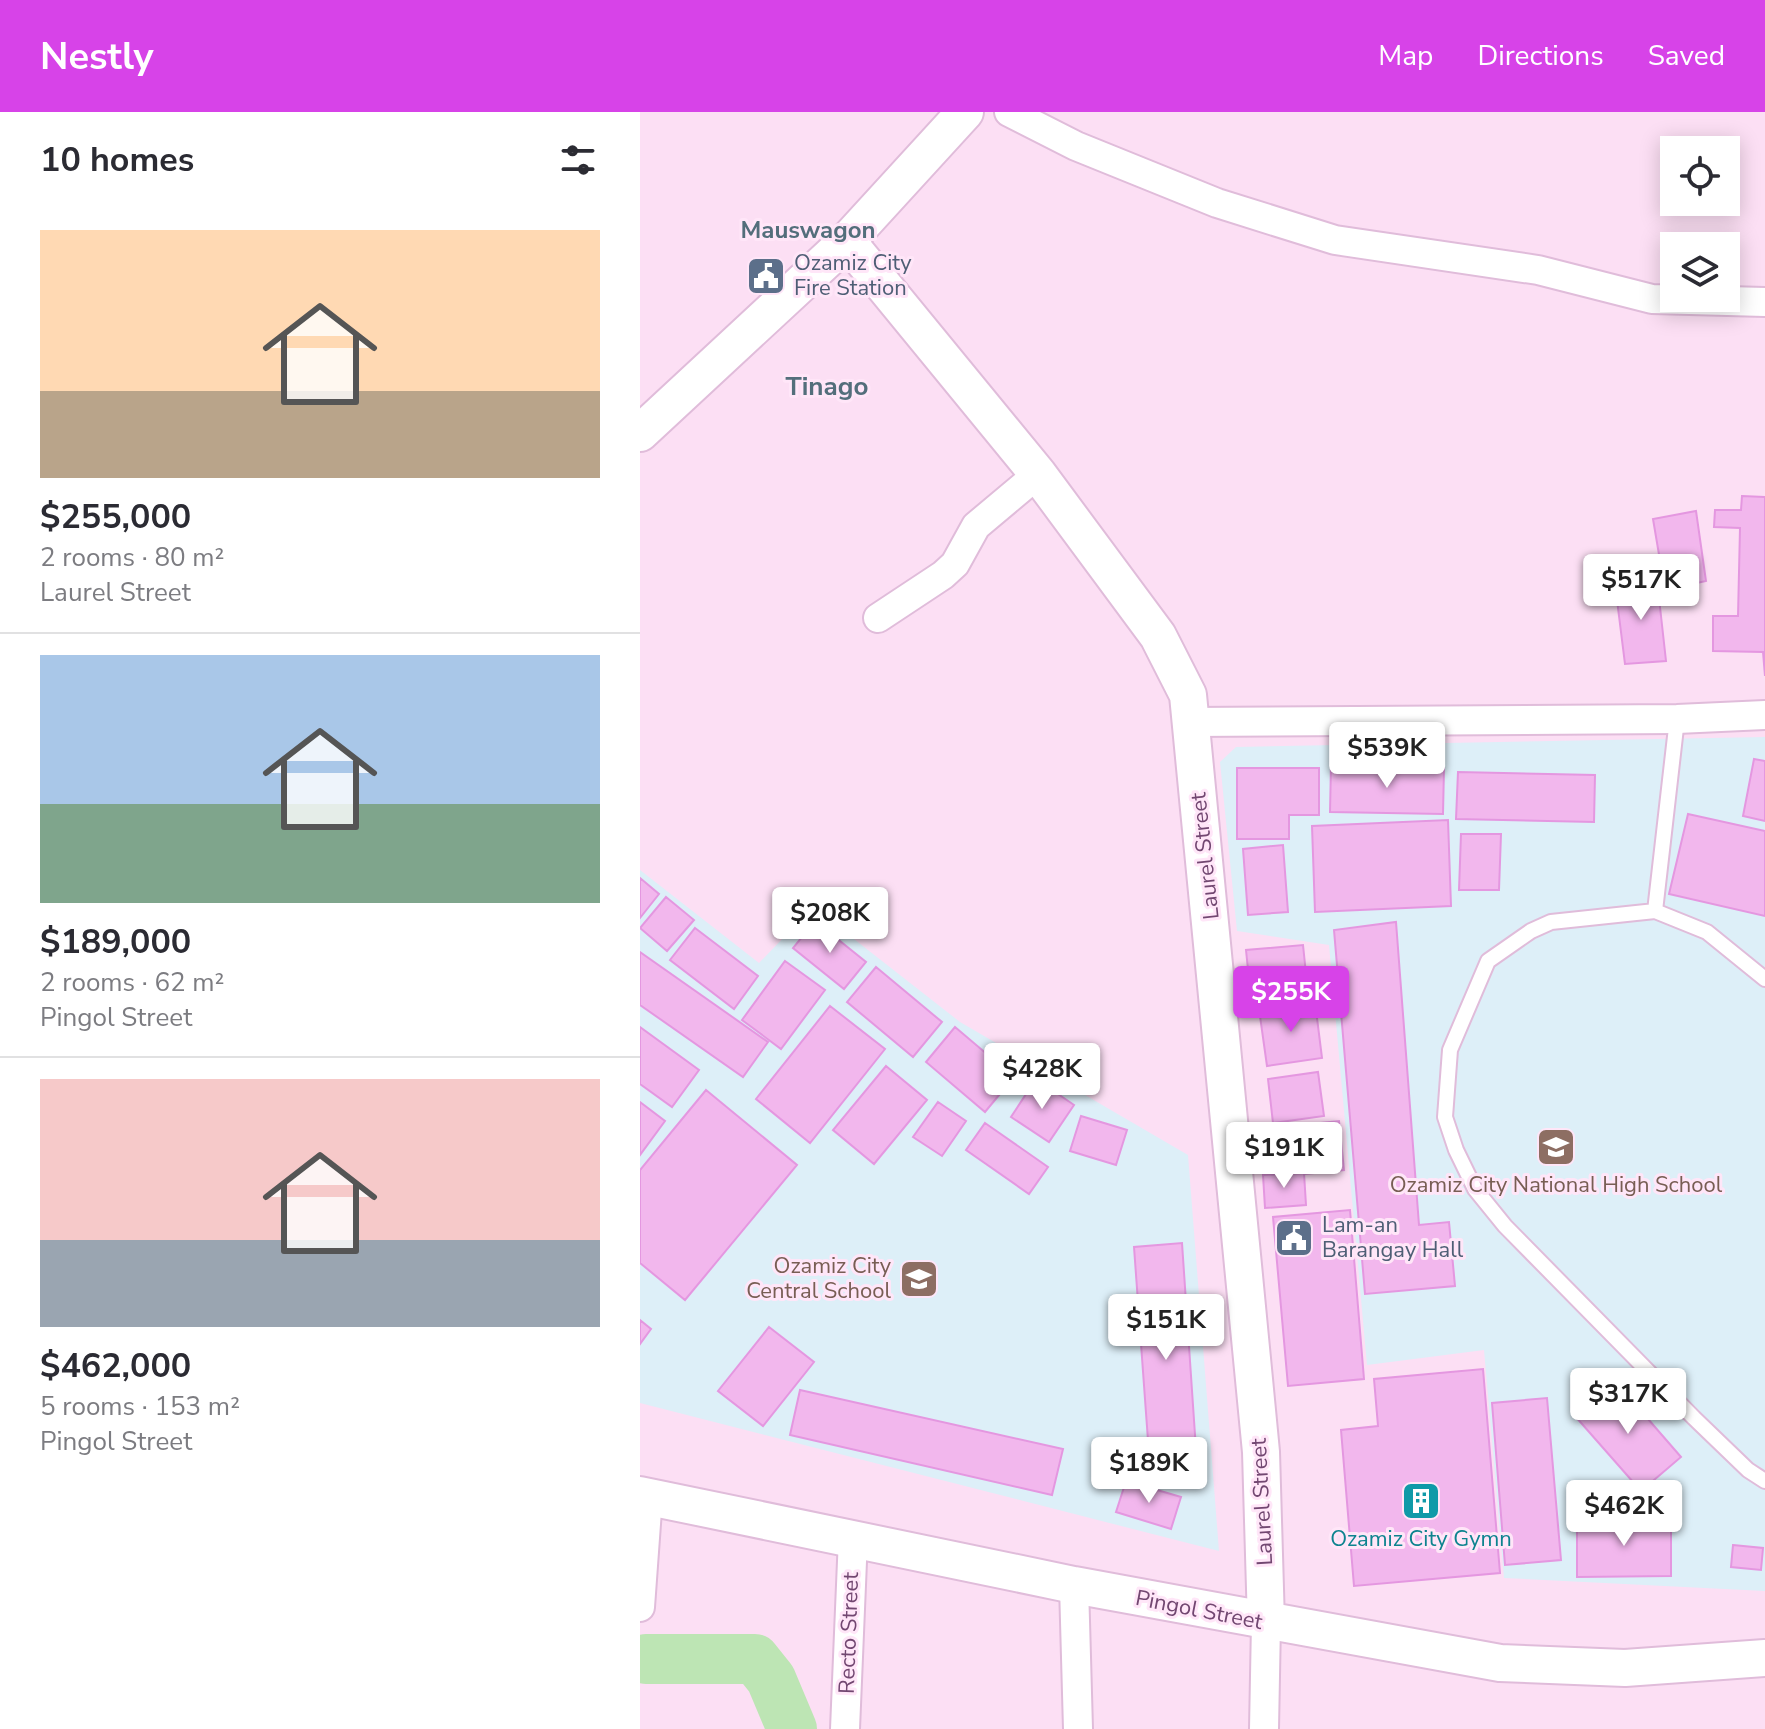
<!DOCTYPE html>
<meta charset="utf-8">
<style>
:root{--surface:#fff;--page:#f7f7f7;--text:#2b2b33;--muted:#7c7c81;--line:#e1e1e2;--accent:#d743e8}
body{margin:0;font-family:"Nunito Sans",sans-serif;background:var(--page);color:var(--text);height:100vh;display:flex;flex-direction:column;font-size:30px;white-space:nowrap}
*{box-sizing:border-box;margin:0}
p{font-size:26px;color:var(--muted)}
.icon{flex:none;width:44px;height:44px;fill:none;stroke:currentColor;stroke-width:2;stroke-linecap:round;stroke-linejoin:round}
.map{position:relative;flex:1;overflow:hidden}
.sheet{display:flex;flex-direction:column;background:var(--surface);width:640px}
.sheet>*{flex:none}
.tools{position:absolute;left:1020px;top:24px;display:grid;gap:16px}
.tools a{display:grid;place-items:center;width:80px;height:80px;border-radius:0px;background:var(--surface);box-shadow:0 4px 20px #0003;font-size:40px}
.price{position:absolute;translate:-50% -68px;padding:0 18px;border-radius:8px;background:#fff;color:#222;font-size:26px;line-height:52px;filter:drop-shadow(0 2px 4px #0008)}
.price::after{content:'';position:absolute;left:50%;top:48px;width:24px;height:18px;margin-left:-12px;background:inherit;clip-path:polygon(0 0,100% 0,50% 100%)}
.price.selected{background:var(--accent);color:#fff}
ul{padding:0;list-style:none}
li{display:grid;align-content:center;gap:16px;height:424px;padding:0 40px}
li+li{border-top:2px solid var(--line)}
li span{display:grid;place-items:center;height:248px;border-radius:0px;color:#555}
li>.icon{margin-inline-start:auto}
span .icon{width:144px;height:144px;fill:#fffc;stroke-width:1}
li b{font-size:34px}
h2{display:flex;justify-content:space-between;align-items:center;height:96px;padding:0 40px;font-size:34px}
header{display:flex;align-items:center;gap:48px;box-sizing:border-box;height:112px;padding:0 40px;background:var(--accent);color:#fff}
header strong{font-size:38px}
nav{display:flex;gap:44px;margin-inline-start:auto;font-size:28px}
main{display:flex;flex:1;min-height:0}
.map>svg:first-child{display:block}
.education{fill:#ddeff8}
.lines{fill:none;stroke-linecap:round;stroke-linejoin:round}
.river{stroke:#bde5b4;stroke-width:50}
.building{fill:#f2b7ed;stroke:#e497e0;stroke-width:2}
.service-casing{stroke:#e0bcda;stroke-width:18}
.minor-casing{stroke:#e0bcda;stroke-width:32}
.tertiary-casing{stroke:#e0bcda;stroke-width:40}
.service{stroke:#fff;stroke-width:14}
.minor{stroke:#fff;stroke-width:28}
.tertiary{stroke:#fff;stroke-width:36}
.labels{text-anchor:middle;dominant-baseline:central;stroke-width:6;stroke-linejoin:round;paint-order:stroke}
.service-label{font-size:22px;fill:#4e5e75;stroke:#ffe6f8;text-anchor:start}
.street-label{font-size:22px;fill:#724771;stroke:#ffe6f8}
.education-label{font-size:22px;fill:#785e54;stroke:#ffe6f8}
.culture-label{font-size:22px;fill:#0d838f;stroke:#ffe6f8}
.neighbourhood-label{font-size:24px;font-weight:bold;fill:#536e7b;stroke:#ffe6f8}
.quarter-label{font-size:26px;font-weight:bold;fill:#536e7b;stroke:#ffe6f8}
</style>
<header>
<strong>Nestly</strong>
<nav><a>Map</a><a>Directions</a><a>Saved</a></nav>
</header>
<main>
<section class="sheet">
<h2>10 homes<svg class="icon" aria-label="filters" viewBox="0 0 24 24"><path d="M4 7h16M4 17h16"/><circle cx="9" cy="7" r="2"/><circle cx="15" cy="17" r="2"/></svg></h2>
<ul>
<li><span style="background:linear-gradient(#ffd9b3 65%,#b9a48a 0)"><svg class="icon" aria-label="home" viewBox="0 0 24 24"><path d="M3 11l9-7 9 7M6 9v11h12V9"/></svg></span><div><b>$255,000</b><p>2 rooms · 80 m²</p><p>Laurel Street</p></div></li>
<li><span style="background:linear-gradient(#a9c7e8 60%,#7fa58c 0)"><svg class="icon" aria-label="home" viewBox="0 0 24 24"><path d="M3 11l9-7 9 7M6 9v11h12V9"/></svg></span><div><b>$189,000</b><p>2 rooms · 62 m²</p><p>Pingol Street</p></div></li>
<li><span style="background:linear-gradient(#f6c9c9 65%,#9aa5b1 0)"><svg class="icon" aria-label="home" viewBox="0 0 24 24"><path d="M3 11l9-7 9 7M6 9v11h12V9"/></svg></span><div><b>$462,000</b><p>5 rooms · 153 m²</p><p>Pingol Street</p></div></li>
</ul>
</section>
<div class="map">
<svg width="1125" height="1617" viewBox="0 0 1125 1617">
<rect width="100%" height="100%" fill="#fcdff4"/>
<path class="education" d="M1125,625V1479L864,1466L844,1238L727,1253L689,833L597,819L580,650L596,635Z
M0,758L119,851L173,795L320,910L548,1043L579,1439L0,1291Z"/>
<g class="lines">
<path class="river" d="M6,1547H115L131,1567L152,1617"/>
</g>
<path class="building" d="M1102,384L1125,385V564L1123,540L1073,539V504H1098L1100,416L1074,415L1075,398H1101Z
M1056,399L1066,469L1025,478L1013,407Z
M1017,468L1026,549L985,552L975,472Z
M1114,647L1125,649V709L1103,704Z
M691,653L804,656L803,702L690,700Z
M597,656H679V703H649V727H597Z
M818,660L955,663L954,710L816,707Z
M1048,702L1125,719V804L1029,782Z
M808,708L811,794L675,800L672,714Z
M821,722H861L859,778H819Z
M643,733L648,800L608,803L603,737Z
M0,766L19,782L0,806Z
M26,785L54,808L27,839L0,816Z
M175,809L226,850L204,877L153,836Z
M756,810L779,1113L809,1110L815,1174L725,1182L694,818Z
M55,816L118,864L94,897L30,848Z
M663,833L668,881L611,887L606,838Z
M0,840L128,930L103,965L0,893Z
M145,849L185,878L141,937L102,908Z
M236,855L302,910L273,945L207,890Z
M675,890L682,946L627,954L619,897Z
M190,894L245,937L170,1031L116,987Z
M0,915L59,958L32,995L0,972Z
M315,915L374,965L345,1000L286,950Z
M246,954L287,988L234,1052L193,1018Z
M678,960L684,1004L633,1011L628,967Z
M396,967L434,993L409,1030L371,1005Z
M66,978L157,1053L45,1188L0,1151V1058Z
M0,990L25,1009L0,1043Z
M298,990L326,1009L302,1044L273,1025Z
M441,1004L487,1018L476,1053L430,1039Z
M699,1009L704,1058L665,1062L661,1013Z
M345,1011L408,1055L389,1082L326,1038Z
M664,1061L666,1093L625,1096L623,1063Z
M710,1098L724,1267L648,1274L633,1105Z
M542,1131L558,1367L511,1370L494,1135Z
M0,1208L11,1217L0,1232Z
M129,1215L174,1250L123,1314L78,1279Z
M843,1257L860,1461L714,1474L701,1318L738,1314L734,1267Z
M975,1269L1041,1345L1001,1379L935,1304Z
M160,1278L423,1337L412,1383L150,1323Z
M907,1286L921,1448L865,1453L852,1291Z
M486,1369L541,1385L531,1417L476,1400Z
M937,1407H1031V1464L937,1465Z
M1093,1433L1123,1436L1121,1458L1091,1455Z"/>
<g class="lines">
<g class="service-casing">
<path id="service" d="M1015,799L1037,607
M1125,867L1067,820L1015,799L911,810L891,819L848,849L810,938L805,1005L816,1038L835,1077L865,1114L1054,1306L1108,1358L1125,1369"/>
</g>
<g class="minor-casing">
<path id="minor" d="M369,0L436,34L577,91L695,128L898,158L1012,187L1125,190
M238,506L303,463L315,452L336,414L398,362
M551,610L1037,607L1125,603
M434,1473L438,1617
M0,1495L8,1384
M205,1617L213,1425
M624,1617L626,1511"/>
</g>
<g class="tertiary-casing">
<path id="tertiary" d="M207,129L398,362L518,524L548,583L621,1340L626,1511
M0,321L207,129L325,0
M0,1383L434,1473L860,1551L985,1556L1125,1546"/>
</g>
<use href="#service" class="service"/>
<use href="#minor" class="minor"/>
<use href="#tertiary" class="tertiary"/>
</g>
<defs>
<g id="civic-square" transform="scale(2)"><rect x="-9" y="-9" width="18" height="18" rx="4" fill="#5c6f8a" stroke="#ffe6f8"/><path d="M-.6-6.5H3V-4.5H.6V-3L4-1V1h2V6H-6V1h2V-1L-.6-3ZM-1.2 2.5V6h2.4V2.5Z" fill="#fff"/></g>
<g id="school-square" transform="scale(2)"><rect x="-9" y="-9" width="18" height="18" rx="4" fill="#8d6e63" stroke="#ffe6f8"/><path d="M0-5L7-2L0 1L-7-2ZM-4 1L0 2.5L4 1V4Q0 6-4 4Z" fill="#fff"/></g>
<g id="building-square" transform="scale(2)"><rect x="-9" y="-9" width="18" height="18" rx="4" fill="#0f9aa8" stroke="#ffe6f8"/><path d="M-4-6H4V6H1V3H-1V6H-4ZM-2.5-4.3h1.7v1.8h-1.7ZM.8-4.3h1.7v1.8H.8ZM-2.5-1h1.7V.8h-1.7ZM.8-1h1.7V.8H.8Z" fill="#fff"/></g>
</defs>
<g fill-rule="evenodd">
<use href="#civic-square" x="126" y="164"/>
<use href="#school-square" x="916" y="1035"/>
<use href="#civic-square" x="654" y="1126"/>
<use href="#school-square" x="279" y="1167"/>
<use href="#building-square" x="781" y="1389"/>
</g>
<g class="labels">
<g class="service-label">
<text x="154" y="151">Ozamiz City<tspan x="154" dy="25">Fire Station</tspan></text>
<text x="682" y="1113">Lam-an<tspan x="682" dy="25">Barangay Hall</tspan></text>
</g>
<g class="street-label">
<text transform="translate(565 744) rotate(-96)">Laurel Street</text>
<text transform="translate(622 1390) rotate(-93)">Laurel Street</text>
<text transform="translate(559 1498) rotate(11)">Pingol Street</text>
<text transform="translate(209 1521) rotate(-88)">Recto Street</text>
</g>
<g class="education-label">
<text x="916" y="1073">Ozamiz City National High School</text>
<text x="251" y="1154" text-anchor="end">Ozamiz City<tspan x="251" dy="25">Central School</tspan></text>
</g>
<g class="culture-label">
<text x="781" y="1427">Ozamiz City Gymn</text>
</g>
<g class="neighbourhood-label">
<text x="168" y="118">Mauswagon</text>
</g>
<g class="quarter-label">
<text x="187" y="274">Tinago</text>
</g>
</g>
</svg>
<div class="tools">
<a><svg class="icon" aria-label="locate" viewBox="0 0 24 24"><circle cx="12" cy="12" r="6"/><path d="M12 2v4M12 18v4M2 12h4M18 12h4"/></svg></a>
<a><svg class="icon" aria-label="layers" viewBox="0 0 24 24"><path d="M12 4l9 5-9 5-9-5zM3 14l9 5 9-5"/></svg></a>
</div>
<b class="price" style="left:1001px;top:510px">$517K</b>
<b class="price" style="left:747px;top:678px">$539K</b>
<b class="price" style="left:190px;top:843px">$208K</b>
<b class="price selected" style="left:651px;top:922px">$255K</b>
<b class="price" style="left:402px;top:999px">$428K</b>
<b class="price" style="left:644px;top:1078px">$191K</b>
<b class="price" style="left:526px;top:1250px">$151K</b>
<b class="price" style="left:988px;top:1324px">$317K</b>
<b class="price" style="left:509px;top:1393px">$189K</b>
<b class="price" style="left:984px;top:1436px">$462K</b>
</div>
</main>
